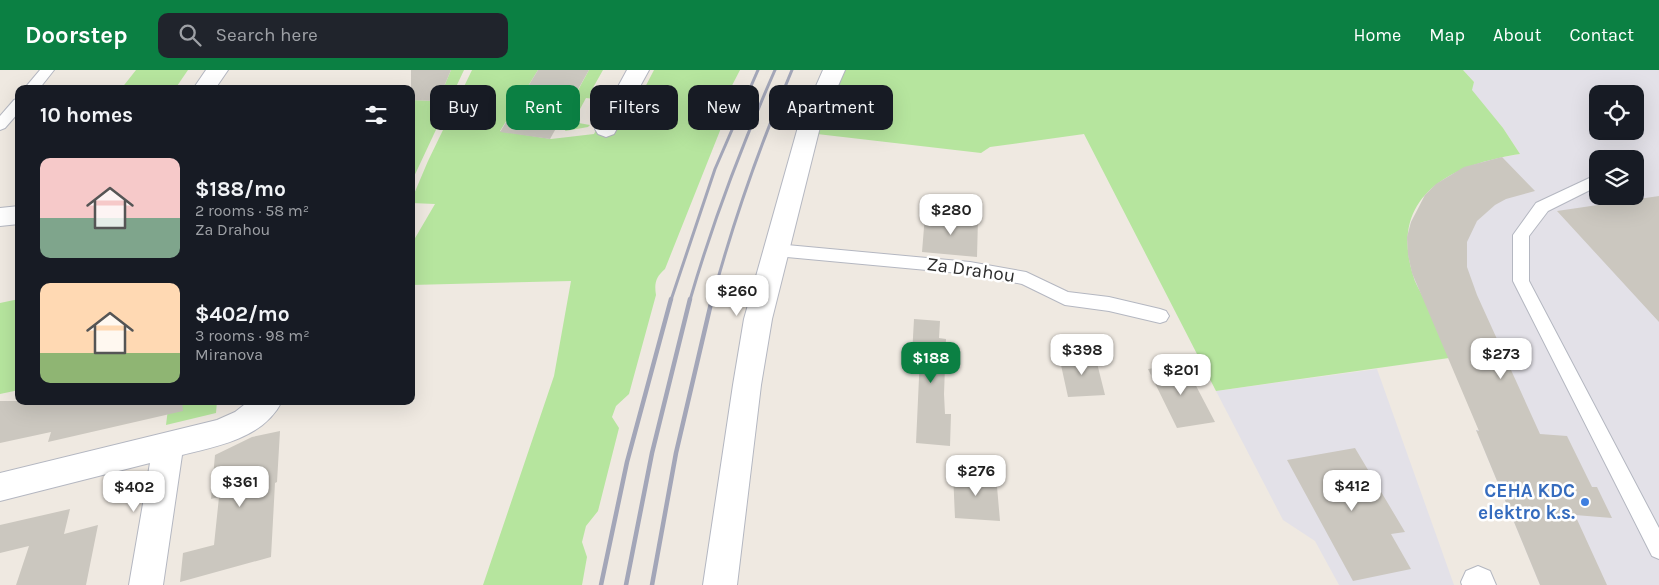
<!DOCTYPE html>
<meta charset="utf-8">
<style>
:root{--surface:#171b24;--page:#20242c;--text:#f1f3f6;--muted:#9ea1a6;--accent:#0b8043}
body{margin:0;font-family:Karla,sans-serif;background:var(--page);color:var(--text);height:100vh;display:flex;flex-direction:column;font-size:19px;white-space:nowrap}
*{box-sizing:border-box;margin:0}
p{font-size:16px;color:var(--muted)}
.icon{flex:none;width:28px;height:28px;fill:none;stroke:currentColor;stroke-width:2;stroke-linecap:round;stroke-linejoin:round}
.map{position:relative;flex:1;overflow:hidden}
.sheet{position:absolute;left:15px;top:15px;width:400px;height:320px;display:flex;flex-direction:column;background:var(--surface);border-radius:10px;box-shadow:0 5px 20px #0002}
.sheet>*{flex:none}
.guide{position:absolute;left:430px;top:15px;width:475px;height:45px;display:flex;gap:10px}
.fabs{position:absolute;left:1589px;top:15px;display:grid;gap:10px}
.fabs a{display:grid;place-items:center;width:55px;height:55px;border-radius:10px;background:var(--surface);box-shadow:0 5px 20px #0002;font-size:25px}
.price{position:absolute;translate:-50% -42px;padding:0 11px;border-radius:10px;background:#fff;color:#222;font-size:16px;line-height:32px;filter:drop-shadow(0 1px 2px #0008)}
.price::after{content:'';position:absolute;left:50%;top:30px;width:15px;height:11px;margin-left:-8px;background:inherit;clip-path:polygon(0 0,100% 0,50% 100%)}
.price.selected{background:var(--accent);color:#fff}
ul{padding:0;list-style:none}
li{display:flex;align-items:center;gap:15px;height:125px;padding:0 25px}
li span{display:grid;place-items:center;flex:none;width:140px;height:100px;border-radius:10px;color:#555}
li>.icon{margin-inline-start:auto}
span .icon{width:60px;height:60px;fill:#fffc;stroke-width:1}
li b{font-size:21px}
h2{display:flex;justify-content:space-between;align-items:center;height:60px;padding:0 25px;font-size:21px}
.chip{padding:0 18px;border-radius:10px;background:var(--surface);box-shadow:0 5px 20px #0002;font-size:18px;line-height:45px}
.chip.selected{background:var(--accent);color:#fff}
header{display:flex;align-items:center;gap:30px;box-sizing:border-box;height:70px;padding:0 25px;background:var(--accent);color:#fff}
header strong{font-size:24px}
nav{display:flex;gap:28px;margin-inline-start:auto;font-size:18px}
.search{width:350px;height:45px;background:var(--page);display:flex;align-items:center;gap:12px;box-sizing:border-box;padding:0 18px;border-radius:10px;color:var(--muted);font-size:19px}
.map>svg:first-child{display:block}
.industrial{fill:#e3e1e8;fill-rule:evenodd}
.green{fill:#b6e59e}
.building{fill:#cbc7bf}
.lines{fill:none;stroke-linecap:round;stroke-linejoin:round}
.service-casing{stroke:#b4b7c1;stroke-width:2}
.minor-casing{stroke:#b4b7c1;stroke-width:2}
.service{fill:#fff;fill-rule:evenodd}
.minor{fill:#fff;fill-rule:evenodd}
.rail-far1{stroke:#a3a6b8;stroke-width:3}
.rail{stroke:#a3a6b8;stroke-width:4.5}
.shop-dot{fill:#3f7fe0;stroke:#fff;stroke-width:2}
.labels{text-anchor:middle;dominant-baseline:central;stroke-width:5;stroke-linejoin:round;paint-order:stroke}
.street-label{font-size:19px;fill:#2e2e2e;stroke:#fff}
.shop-label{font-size:19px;font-weight:bold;fill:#366cbe;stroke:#fff;text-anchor:end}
</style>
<header>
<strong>Doorstep</strong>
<div class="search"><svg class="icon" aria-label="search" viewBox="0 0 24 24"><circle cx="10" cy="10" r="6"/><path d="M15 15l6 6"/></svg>Search here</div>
<nav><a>Home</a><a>Map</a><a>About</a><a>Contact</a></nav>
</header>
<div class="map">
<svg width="1659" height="515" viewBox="0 0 1659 515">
<rect width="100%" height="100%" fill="#efe9e1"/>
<path class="industrial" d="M1463,0H1659V515H1540L1476,360H1479L1421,222H1419L1412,203L1407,167L1411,152L1425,126L1436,114L1464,97L1482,91L1520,84L1503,58L1471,20L1474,12ZM1598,24H1635V61H1598ZM1598,89H1635V126H1598Z
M1377,299L1454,515H1339L1315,471L1283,450L1216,321Z"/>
<path class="green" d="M136,0H188L175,19H121Z
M451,0H464L411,113V30L438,31Z
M472,0H538L500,61L551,69L594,64L597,58L618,60L629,48L654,0H740L724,31L731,33L665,199C656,207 654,213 656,225L629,324L616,336L612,347L619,358L598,441L586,456L582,472L587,487L582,515H483L554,306L571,211L411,215V175L435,134L411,133V131L428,91Z
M589,0H603L590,23L607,26L604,30L586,28L573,52L590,55L588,57L565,61L567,56L559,55Z
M844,0H1463L1474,12L1472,20L1503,58L1520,84C1454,94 1388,124 1413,205C1415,213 1419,219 1422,225C1433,244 1440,267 1449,288L1216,321L1084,64L990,77L981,83L817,64Z
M19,229V320L0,324V233Z
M169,331H217L216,343L166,355Z"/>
<path class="building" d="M411,0H451L438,31L411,30Z
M538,0H589L550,69L500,62Z
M1502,87L1535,121L1506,129L1495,135L1477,151L1467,172V197L1477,225L1540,364L1567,366L1592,417H1597L1612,448L1575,445L1607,515H1540L1476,360L1479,361L1412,203L1408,185L1407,167L1411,152L1425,125L1436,114L1464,97Z
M1659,126V252L1557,141Z
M925,145L978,149L977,187L922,182Z
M914,249L940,251L939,268L946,269L944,324L945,344H951L950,376L916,373L920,286L912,285Z
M1095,285L1105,325L1068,327L1059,286Z
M1184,293L1215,352L1177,358L1148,299Z
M0,331H182L183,341L48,372L51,362L0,373Z
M280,361L277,412L275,413L271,487L180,512L183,483L214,475L219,427L211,429L215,385L252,367Z
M1355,378L1405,462L1391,464L1411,499L1353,511L1287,390Z
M953,403L996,405L1000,451L955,448Z
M70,439L64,464L98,455L86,515H16L29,476L0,483V455Z"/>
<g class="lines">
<g class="service-casing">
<path id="service" d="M40,0H54L39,19H24Z
M19,28V42L5,58L0,60V46L14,30Z
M1598,104V116L1548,141L1529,166V211L1659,458V489L1652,486L1513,211V165L1536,133Z
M776,174L970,192L1026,202L1068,222L1109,227L1160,239L1166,241L1169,246L1166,251L1160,253L1109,241L1065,235L1022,214L970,204L776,186L770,184L768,180L770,176Z"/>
</g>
<g class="minor-casing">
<path id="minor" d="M206,0H228L215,19H193Z
M627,0H649L614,64L606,67L598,64L595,59Z
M823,0H845L820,57L772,249L761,315L737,515H703L733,315L744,249L798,57Z
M19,136V154L0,156V138Z
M249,331H282C264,368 218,376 182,385L163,515H129L150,393L0,431V403L217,350L235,342Z
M1478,496L1490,501L1496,515H1462L1461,512L1466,501Z"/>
</g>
<use href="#service" class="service"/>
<use href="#minor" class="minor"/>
<path class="rail-far1" d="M671,230L715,99L758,0
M690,230C713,151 742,75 775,0
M712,230C733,152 760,75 792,0"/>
<path class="rail" d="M601,515L627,392L671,229
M626,515L652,383L690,229
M652,515L676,383L712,229"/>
</g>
<circle class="shop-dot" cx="1585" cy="432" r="5"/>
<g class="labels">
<g class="street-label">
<text transform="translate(971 200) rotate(8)">Za Drahou</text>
</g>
<g class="shop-label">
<text x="1575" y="421">CEHA KDC<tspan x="1575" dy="22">elektro k.s.</tspan></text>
</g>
</g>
</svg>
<div class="fabs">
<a><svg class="icon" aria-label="locate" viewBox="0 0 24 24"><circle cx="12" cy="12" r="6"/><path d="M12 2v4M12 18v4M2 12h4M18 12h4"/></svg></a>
<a><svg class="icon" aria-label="layers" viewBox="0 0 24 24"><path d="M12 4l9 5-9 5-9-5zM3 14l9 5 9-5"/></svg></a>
</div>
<b class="price" style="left:951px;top:166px">$280</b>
<b class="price" style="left:737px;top:247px">$260</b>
<b class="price" style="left:1082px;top:306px">$398</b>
<b class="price" style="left:1501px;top:310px">$273</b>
<b class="price selected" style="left:931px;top:314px">$188</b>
<b class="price" style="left:1181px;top:326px">$201</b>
<b class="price" style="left:976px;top:427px">$276</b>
<b class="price" style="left:240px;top:438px">$361</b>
<b class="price" style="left:1352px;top:442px">$412</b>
<b class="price" style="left:134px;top:443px">$402</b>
<div class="guide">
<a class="chip">Buy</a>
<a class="chip selected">Rent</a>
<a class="chip">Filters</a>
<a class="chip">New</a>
<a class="chip">Apartment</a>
</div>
<section class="sheet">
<h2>10 homes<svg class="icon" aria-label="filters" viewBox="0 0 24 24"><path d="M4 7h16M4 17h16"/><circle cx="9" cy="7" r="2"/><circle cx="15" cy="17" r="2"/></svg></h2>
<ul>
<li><span style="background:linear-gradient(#f6c9c9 60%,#7fa58c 0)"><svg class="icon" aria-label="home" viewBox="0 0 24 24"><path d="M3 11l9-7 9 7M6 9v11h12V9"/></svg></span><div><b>$188/mo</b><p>2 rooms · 58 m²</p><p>Za Drahou</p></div></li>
<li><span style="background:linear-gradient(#ffd9b3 70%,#8fb573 0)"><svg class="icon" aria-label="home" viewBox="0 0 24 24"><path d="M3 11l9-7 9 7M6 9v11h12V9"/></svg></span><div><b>$402/mo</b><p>3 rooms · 98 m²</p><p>Miranova</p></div></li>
</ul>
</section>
</div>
